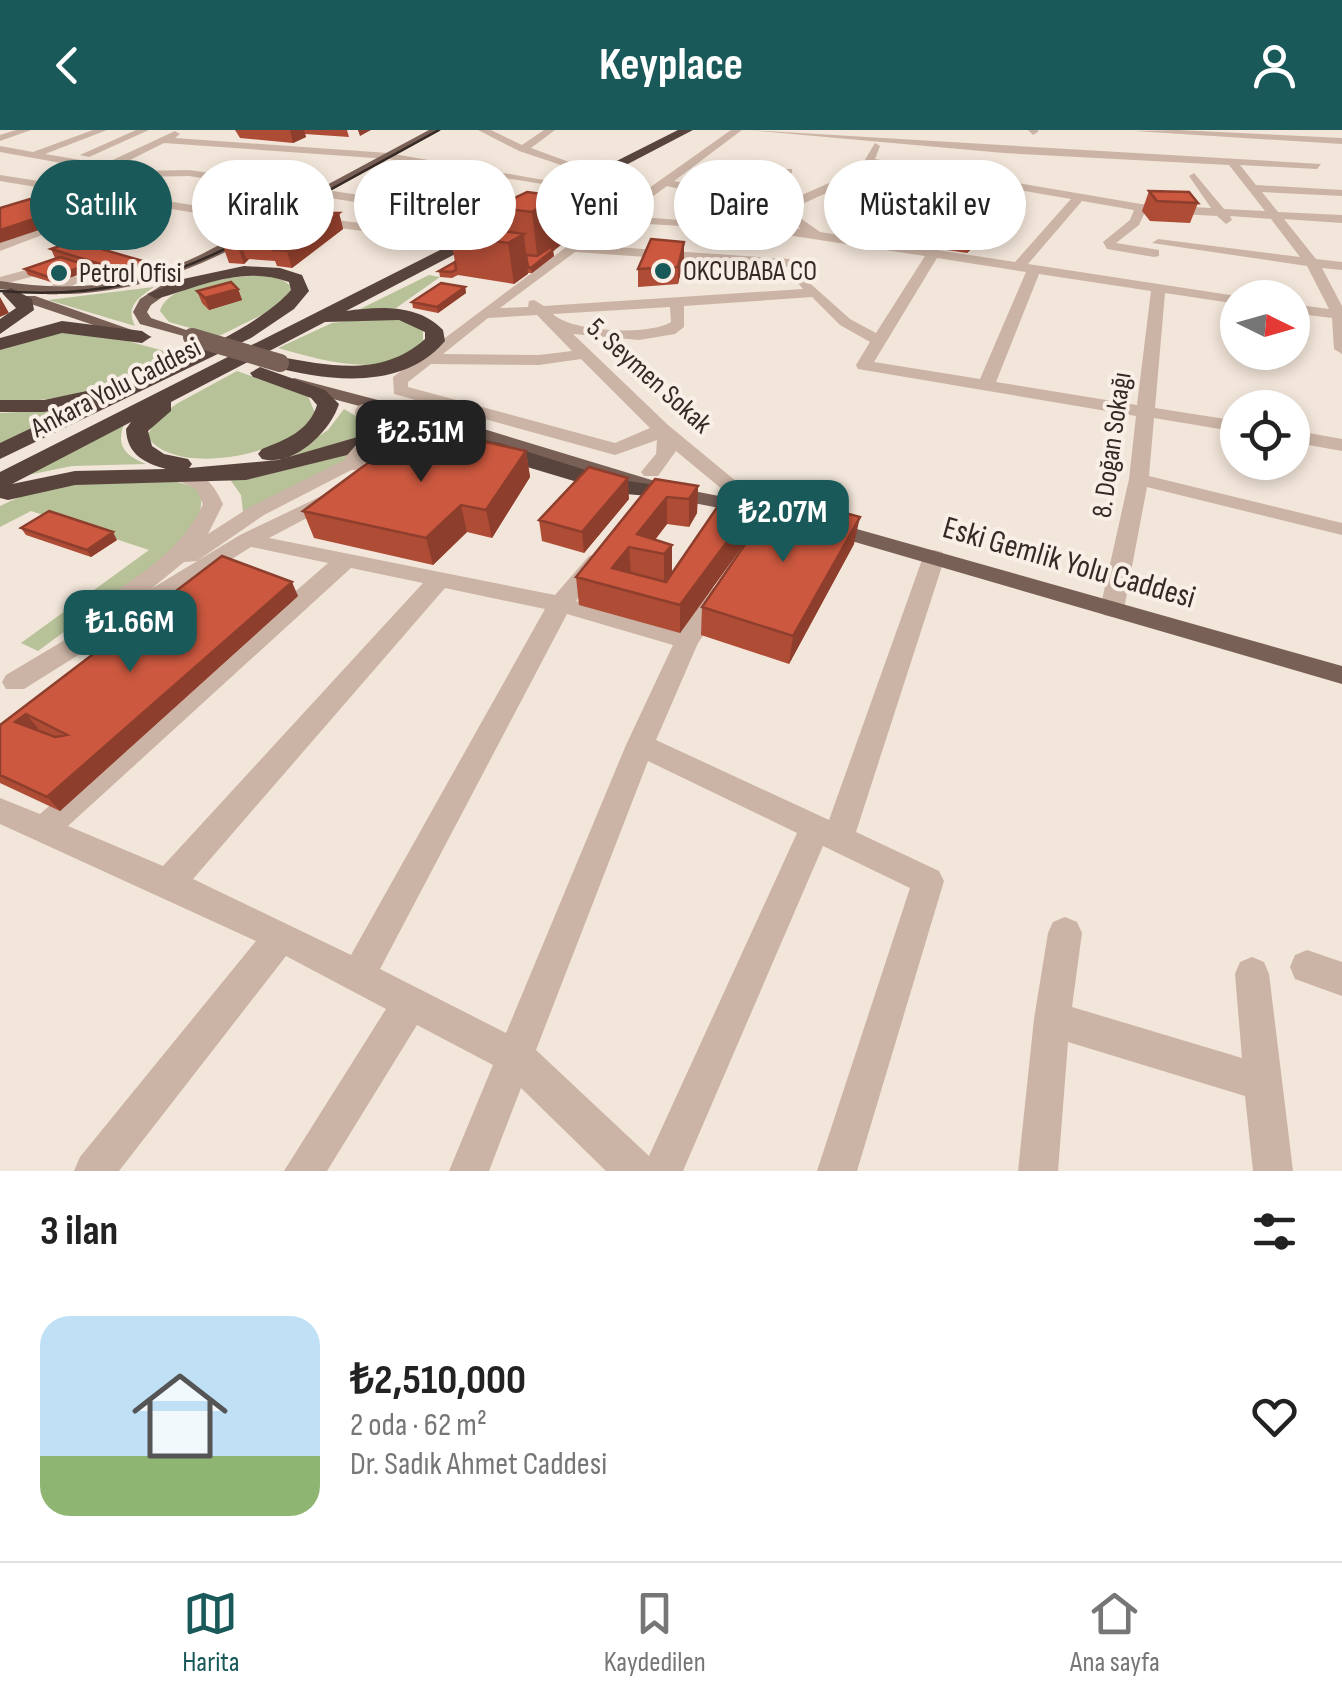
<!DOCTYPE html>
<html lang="tr">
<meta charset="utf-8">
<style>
:root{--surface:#fff;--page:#f6f6f6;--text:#222;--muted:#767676;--line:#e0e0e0;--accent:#1a5959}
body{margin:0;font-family:"Sofia Sans Condensed",sans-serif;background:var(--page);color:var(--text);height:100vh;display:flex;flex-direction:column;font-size:38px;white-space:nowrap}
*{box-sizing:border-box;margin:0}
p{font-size:32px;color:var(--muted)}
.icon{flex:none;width:55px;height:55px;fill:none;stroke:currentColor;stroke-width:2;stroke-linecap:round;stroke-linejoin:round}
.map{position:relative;height:1041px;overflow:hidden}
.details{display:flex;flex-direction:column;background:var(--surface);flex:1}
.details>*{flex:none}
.guide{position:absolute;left:30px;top:30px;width:1282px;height:90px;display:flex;gap:20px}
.needle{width:65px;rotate:95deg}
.controls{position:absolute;left:1220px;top:150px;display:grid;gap:20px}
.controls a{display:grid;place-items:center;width:90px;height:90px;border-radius:50%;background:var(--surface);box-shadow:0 5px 15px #0003;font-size:50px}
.price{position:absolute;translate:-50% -85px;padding:0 22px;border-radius:20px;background:var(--accent);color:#fff;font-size:32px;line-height:65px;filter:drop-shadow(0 2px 5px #0008)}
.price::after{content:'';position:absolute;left:50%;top:60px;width:30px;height:22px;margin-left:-15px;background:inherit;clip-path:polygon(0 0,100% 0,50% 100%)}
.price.active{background:#222;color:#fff}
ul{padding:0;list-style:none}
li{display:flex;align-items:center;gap:30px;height:250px;padding:0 40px}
li span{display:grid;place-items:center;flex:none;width:280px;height:200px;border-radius:30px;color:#555}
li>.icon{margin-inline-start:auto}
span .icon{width:120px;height:120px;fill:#fffc;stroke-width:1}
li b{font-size:42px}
h2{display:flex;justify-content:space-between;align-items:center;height:120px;padding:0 40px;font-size:42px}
.pill{padding:0 35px;border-radius:45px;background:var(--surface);box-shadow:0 5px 15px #0003;font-size:35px;line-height:90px}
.pill.active{background:var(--accent);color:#fff}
header{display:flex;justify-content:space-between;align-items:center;height:130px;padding:0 40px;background:var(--accent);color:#fff;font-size:45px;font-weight:700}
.dock{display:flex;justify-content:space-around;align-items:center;height:140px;border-top:2px solid var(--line);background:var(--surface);font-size:28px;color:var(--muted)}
.dock a{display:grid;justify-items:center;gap:5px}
.dock .active{color:var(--accent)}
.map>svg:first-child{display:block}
.green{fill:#b7c299}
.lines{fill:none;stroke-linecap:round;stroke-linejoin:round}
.minor{fill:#cbb4a5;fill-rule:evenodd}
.major{fill:#796057;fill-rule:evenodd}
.highway{fill:#58443d;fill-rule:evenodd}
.tram{stroke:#362a26;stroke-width:2.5}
.minor-bridge{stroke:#cbb4a5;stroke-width:18}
.major-bridge{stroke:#796057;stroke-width:18}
.wall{fill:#af4c36}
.shaded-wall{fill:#8e3e2c}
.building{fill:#cb583f;stroke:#8e3e2c;stroke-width:2.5;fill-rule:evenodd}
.poi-dot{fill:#1a5959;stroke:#faefe6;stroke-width:4}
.labels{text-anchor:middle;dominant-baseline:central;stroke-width:8;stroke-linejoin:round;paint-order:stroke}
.far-poi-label{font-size:28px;fill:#362a26;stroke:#faefe6;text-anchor:start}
.far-street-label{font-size:28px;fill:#362a26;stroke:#faefe6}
.street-label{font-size:32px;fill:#362a26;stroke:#faefe6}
</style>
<header><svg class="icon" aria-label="back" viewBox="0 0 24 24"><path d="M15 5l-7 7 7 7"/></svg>Keyplace<svg class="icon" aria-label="person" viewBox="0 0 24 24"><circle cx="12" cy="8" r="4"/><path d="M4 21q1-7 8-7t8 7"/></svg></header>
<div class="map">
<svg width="1342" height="1041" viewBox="0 0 1342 1041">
<rect width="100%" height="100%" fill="#f2e5d9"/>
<path class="green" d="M263,145L280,148L295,159L272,180L219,206L169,192L160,181C170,151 235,147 263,145Z
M429,145L440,147L396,178L358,180Z
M154,157C138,168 125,176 135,196L48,170Z
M389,186L423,198V211C388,252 322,230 278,218L332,193Z
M56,202H94L179,225C119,253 67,272 0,273V219Z
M237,241L308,266L315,283C295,325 174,349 147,306L157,288L178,273Z
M97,270L0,317V283L40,281Z
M344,279L366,292L371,306L287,327L328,300Z
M125,292C115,315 124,325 146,334L72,336L23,346Z
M369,318L244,390L241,365L229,348Z
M94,350L175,351L200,359C205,380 195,396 185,413L38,521L21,513L149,420L31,381L0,397V376L41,357Z"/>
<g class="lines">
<path class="minor" d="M16,0H31L0,11V5Z
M93,0H107L45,24L104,34L175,1L180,4L175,8L388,23L561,53L555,56L388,29L164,13L116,37L139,41L189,40L394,70L499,78L495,85L394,78L189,46L139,47L0,22V16L33,22Z
M136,0H149L89,27L80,25Z
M478,0H491L522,15L544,0H555L531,18L588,39L579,41L519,21Z
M731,0H742L674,51L733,64L784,39H792V43L745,67L779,75L859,40L875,13L880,16L875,29L1141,74L1211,78L1189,46L1194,43L1224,79L1265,81L1229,35L1004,23L748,0L1321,34L1317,39L1240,35L1256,55L1342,60V66L1262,62L1278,82L1342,85V93L1284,89L1316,129L1342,132V140L1322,138L1342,176V224L1334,219L1332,188L1292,183V174L1329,179L1307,136L1152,113L1158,109L1300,127L1271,89L1230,86L1232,90L1226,94L1217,86L1145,82L1139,95L1116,113L1159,120V126L1154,127L1107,119L1103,112L1130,90L1134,80L1082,71L1028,134L1243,167L1238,168V174L1165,163L1155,278L1238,291V302L1154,288L1149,346L1342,393V405L1147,357L1124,479L1112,487L1104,485L1100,479L1129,349L1136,286L858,239L856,235L870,212L840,195L812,167L684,176V197L675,204L639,210L573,204L668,295L754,366L757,370L747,376L740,374L676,321L658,346H644L641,342L656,324L657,310L615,325L394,264L393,247L601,91L553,89L549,82L611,85ZM872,35L1071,69L1015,132L820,102L789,80L868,44ZM667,56L776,82L801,99L626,86ZM616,92L761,101L925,126L876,203L850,189L804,148L797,152L803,159L544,176L534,170L529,171L528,177L500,178L575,122L789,137L796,133L789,129L585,115ZM937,128L1026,142L980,249L874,232ZM1039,144L1151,161L1137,275L996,252ZM670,177L671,192C649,206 571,202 553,184ZM537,185L572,221L539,225L443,224L488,188ZM581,229L650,298L615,313L408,257V252L431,234L539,235Z
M1028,0H1038V2L1033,5Z
M1178,0L1342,8V14L1134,1Z
M0,45L262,86L268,90L262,94L129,72L0,121V113L115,70L0,51Z
M311,87L443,103L449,107L443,111L307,94Z
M41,136L48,140L46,143L0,155V147Z
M68,144L77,147V153L57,165H47V159Z
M1292,300L1342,309V321L1292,312Z
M354,325L364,331L361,335L264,385L197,431L184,432L151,459L240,405L334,360L344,366L341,370L269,408L555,465L589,426L597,424L608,431L576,471L681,501L712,458H728L732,463L698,513L656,610L829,690L923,427L934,420L942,422L945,427L856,702L939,741L944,751L857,1041H817L910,758L823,716L683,1041H606L521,958L489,1041H449L493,935L417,895L327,1041H284L386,879L286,826L119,1041H74L80,1027L256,811L0,694V668L40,684L328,433L251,417L24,559H6L2,552L6,545L95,492L87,485L91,479C132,449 181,423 203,374L196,359L177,350V342C202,338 214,354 223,374L208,404L250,377ZM351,438L423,453L163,736L68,696ZM445,458L545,479L351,825L193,749ZM567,484L673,515L626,615L506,903L380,839ZM648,631L797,703L649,1026L536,920Z
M1065,787L1077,792L1082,803L1072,877L1242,928L1235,844L1240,832L1252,827L1264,832L1269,844L1293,1041H1253L1245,966L1068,912L1058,1041H1018L1034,889L1048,803L1053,792Z
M1307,820L1342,832V866L1295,849L1290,837L1295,825Z"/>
<path class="major" d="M429,0H441L294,81L284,78Z
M252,99L258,103L256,106C174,152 94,175 0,159V151C66,162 128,157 189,130C211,121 230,107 252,99Z
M170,150L182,153L151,175L147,182L151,188L198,204V210L140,194L133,182L140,169Z
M25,166H35L152,207L138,210L25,172Z
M294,248L454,290L678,358L786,379L1342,536V554L776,389L668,368L442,298L288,257L285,253Z"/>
<path class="highway" d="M678,0H693L346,181C379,176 419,174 443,200L445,211C403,261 329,251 273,237V229L280,227C331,236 383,247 425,209V202L399,190L325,192L171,272V281L148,301L152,316L164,324L188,329L192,334L189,338L278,330L368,304L422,298L500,313L614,349L684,359L687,364L684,369L614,363L467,319L404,311L246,350L75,355L8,370L0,368V342ZM131,292L126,299C127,324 144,333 166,339L75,341L12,354Z
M244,136L280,138L302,145L309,161L294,179L251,208L0,329V313L82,274L44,282H0V270H44L91,260L101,265C154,240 254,203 291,160L289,152C242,135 200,157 156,169L147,164L183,149Z
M11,158L32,169L34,180L0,204V189L16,178L2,163Z
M62,191L142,201L151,207L142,213L62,203L0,220V208Z
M260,237L325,260L339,274C330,302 294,337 262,329L258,324L262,319C285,310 309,301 317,275L311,268L253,247L250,243Z"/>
<path class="tram" d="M295,79L439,0
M0,161C92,169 168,151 248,107"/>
<path class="minor-bridge" d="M354,331L376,306L375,292L364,283"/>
<path class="major-bridge" d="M192,207L280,233"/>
</g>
<path class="wall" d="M235,0H347L349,7L305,4L306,7L293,13L240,8Z
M283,54L325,85L339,83L343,99L292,138L277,136L275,131L249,129L244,134L229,133L223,116L238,106L230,83L263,73L260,63Z
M1020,59L1016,74L967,123L860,107L862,91Z
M1149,61L1198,73L1190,93L1150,91L1142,81Z
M527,62L560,100L576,102V108L566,116L561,115L553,121L554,126L532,143H528L514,154L458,145L452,148L440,147L439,141L455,132L450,105L504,101L501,78Z
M51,119L146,132L151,144L128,153L89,141L54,153L28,145L25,139L55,128Z
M684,128L678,154L638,157V139Z
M465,157L466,163L438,183L413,178L412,172Z
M238,159L242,170L209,180L202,173L197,161Z
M526,321L530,347L492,408L467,402L433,435L314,408L303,381Z
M655,349L698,356L697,383L689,397L667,394L655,410L672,415L666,452L764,362L762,389L680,503L579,475L576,447Z
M629,369L584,423L542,411L539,390Z
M21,398L117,410L91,427L26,405Z
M854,414L789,534L701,505L702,477Z
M298,466L60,681L0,653V595Z"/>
<path class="shaded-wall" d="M290,0H304L306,7L293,13Z
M358,0H371L360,6Z
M317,58L327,92L339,83L343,99L292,138L276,86L290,77L301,111L309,105L298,66Z
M1020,59L1016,74L967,123L971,107Z
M557,66L561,115L553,121L554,126L532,143L531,138L538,132L532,82Z
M67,78L72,89L0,113V100Z
M576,102V108L566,116L565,111Z
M524,104L528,144L514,154L508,113Z
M684,112V128L678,154V137Z
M241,114L246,128L249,129L244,134L238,117Z
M146,132L151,144L128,153L123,141Z
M86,135L89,141L54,153L51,148Z
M465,157L466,163L438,183L437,177Z
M238,159L242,170L209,180L205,168Z
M0,167L9,183L0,187Z
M526,321L530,347L492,408L486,380Z
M628,348L629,369L584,423L582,402Z
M698,356L697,383L689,397V369Z
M764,362L762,389L680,503V475Z
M667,367V394L646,421L637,404Z
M461,375L467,402L433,435L426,408Z
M860,387L854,414L789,534L793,506Z
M113,402L117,410L91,427L87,420Z
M672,415V443L664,452V424Z
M629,417L631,444L612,438Z
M292,452L298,466L60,681L47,667Z
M26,584L38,598L27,607L15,592Z"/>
<path class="building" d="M926,42L1020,59L971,107L862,91Z
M283,54L317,58L298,66L260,63Z
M1149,61L1189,62L1198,73L1157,71Z
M527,62L557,66L532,82L501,78L506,72Z
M30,69L67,78L0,100V78Z
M255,72L290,77L276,86L230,83Z
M330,83H339L287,121L272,120L285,116L299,106L296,95L304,96Z
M469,96L524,104L508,113L450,105Z
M560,100L576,102L565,111L561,110Z
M238,106L241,114L238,117L223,116Z
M651,109L684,112L678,137L638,139Z
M74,111L146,132L123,141L51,119Z
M551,117L553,120L531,138L528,137L526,125L537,126Z
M60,127L86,135L51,148L25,139Z
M455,132L456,140L451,142L439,141Z
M231,152L238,159L205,168L197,161Z
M441,153L465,157L437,177L412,172Z
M458,306L526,321L486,380L461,375L426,408L303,381L380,324Z
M589,337L628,348L582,402L539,390Z
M655,349L698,356L689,369L667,367L637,404L672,415L664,424L629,417L612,438L666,452L729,360L764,362L680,475L576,447Z
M779,365L860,387L793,506L702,477Z
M49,381L113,402L87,420L21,398Z
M222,426L292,452L47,667L0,645V595ZM26,584L67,605L55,607L15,592Z"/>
<g class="poi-dot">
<circle cx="663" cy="141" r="10"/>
<circle cx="59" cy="143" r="10"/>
</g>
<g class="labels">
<g class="far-poi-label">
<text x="683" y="141">OKCUBABA CO</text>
<text x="79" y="143">Petrol Ofisi</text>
</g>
<g class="far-street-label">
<text transform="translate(649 246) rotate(42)">5. Seymen Sokak</text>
<text transform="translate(116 258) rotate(-27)">Ankara Yolu Caddesi</text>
<text transform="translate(1112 315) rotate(-82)">8. Doğan Sokağı</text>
</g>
<g class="street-label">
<text transform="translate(1069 433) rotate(16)">Eski Gemlik Yolu Caddesi</text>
</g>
</g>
</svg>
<div class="controls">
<a><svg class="needle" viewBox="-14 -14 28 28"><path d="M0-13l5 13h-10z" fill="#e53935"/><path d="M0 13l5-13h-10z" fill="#767676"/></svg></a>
<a><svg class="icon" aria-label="locate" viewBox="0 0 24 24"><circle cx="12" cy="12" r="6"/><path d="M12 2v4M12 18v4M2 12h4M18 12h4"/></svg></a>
</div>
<b class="price active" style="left:421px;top:355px">₺2.51M</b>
<b class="price" style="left:783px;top:435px">₺2.07M</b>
<b class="price" style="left:130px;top:545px">₺1.66M</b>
<div class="guide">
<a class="pill active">Satılık</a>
<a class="pill">Kiralık</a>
<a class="pill">Filtreler</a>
<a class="pill">Yeni</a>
<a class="pill">Daire</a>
<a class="pill">Müstakil ev</a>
</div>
</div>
<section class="details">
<h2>3 ilan<svg class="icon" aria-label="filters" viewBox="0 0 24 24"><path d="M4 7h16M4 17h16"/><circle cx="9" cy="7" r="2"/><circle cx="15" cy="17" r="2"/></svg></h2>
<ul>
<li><span style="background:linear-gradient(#bfe0f5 70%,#8fb573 0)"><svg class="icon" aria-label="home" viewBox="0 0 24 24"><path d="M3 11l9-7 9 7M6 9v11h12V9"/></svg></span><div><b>₺2,510,000</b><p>2 oda · 62 m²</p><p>Dr. Sadık Ahmet Caddesi</p></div><svg class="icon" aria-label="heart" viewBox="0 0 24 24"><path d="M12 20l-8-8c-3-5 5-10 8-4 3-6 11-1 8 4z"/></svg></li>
</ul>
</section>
<nav class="dock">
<a class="active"><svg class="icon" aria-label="map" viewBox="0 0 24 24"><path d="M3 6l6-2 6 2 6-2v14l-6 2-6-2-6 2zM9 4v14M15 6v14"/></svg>Harita</a>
<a><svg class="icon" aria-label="saved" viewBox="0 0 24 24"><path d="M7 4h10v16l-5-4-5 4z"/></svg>Kaydedilen</a>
<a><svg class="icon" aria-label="home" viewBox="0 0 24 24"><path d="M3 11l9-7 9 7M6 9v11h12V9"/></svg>Ana sayfa</a>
</nav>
